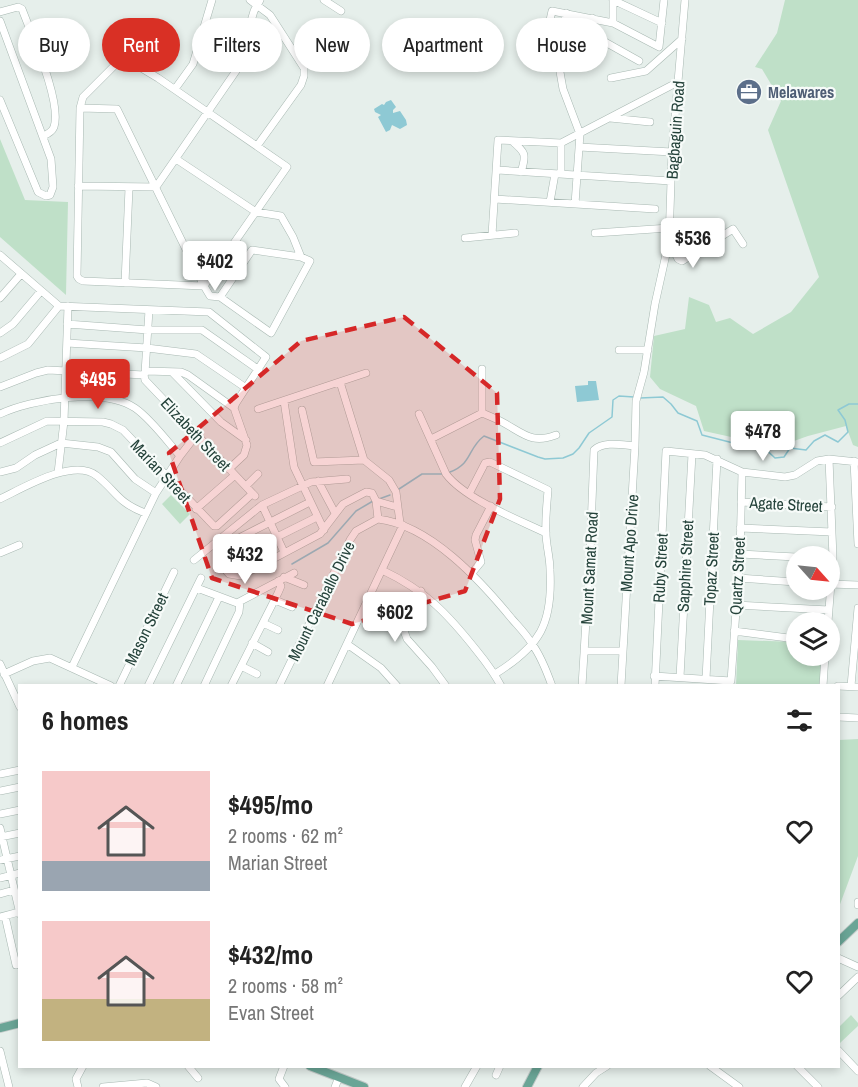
<!DOCTYPE html>
<meta charset="utf-8">
<style>
:root{--surface:#fff;--page:#f2f2f2;--text:#222;--muted:#767676;--accent:#d93025}
body{margin:0;font-family:"Archivo Narrow",sans-serif;background:var(--page);color:var(--text);height:100vh;display:flex;flex-direction:column;font-size:22px;white-space:nowrap}
*{box-sizing:border-box;margin:0}
p{font-size:20px;color:var(--muted)}
.icon{flex:none;width:33px;height:33px;fill:none;stroke:currentColor;stroke-width:2;stroke-linecap:round;stroke-linejoin:round}
.map{position:relative;flex:1;overflow:hidden}
.drawer{position:absolute;left:18px;top:684px;width:822px;height:384px;display:flex;flex-direction:column;background:var(--surface);border-radius:0px;box-shadow:0 3px 9px #0003}
.drawer>*{flex:none}
.banner{position:absolute;left:18px;top:18px;width:822px;height:54px;display:flex;gap:12px}
.needle{width:39px;rotate:117deg}
.fabs{position:absolute;left:786px;top:546px;display:grid;gap:12px}
.fabs a{display:grid;place-items:center;width:54px;height:54px;border-radius:50%;background:var(--surface);box-shadow:0 3px 9px #0003;font-size:30px}
.price{position:absolute;translate:-50% -51px;padding:0 14px;border-radius:6px;background:#fff;color:#222;font-size:20px;line-height:39px;filter:drop-shadow(0 2px 3px #0008)}
.price::after{content:'';position:absolute;left:50%;top:36px;width:18px;height:14px;margin-left:-9px;background:inherit;clip-path:polygon(0 0,100% 0,50% 100%)}
.price.on{background:var(--accent);color:#fff}
ul{padding:0;list-style:none}
li{display:flex;align-items:center;gap:18px;height:150px;padding:0 24px}
li span{display:grid;place-items:center;flex:none;width:168px;height:120px;border-radius:0px;color:#555}
li>.icon{margin-inline-start:auto}
span .icon{width:72px;height:72px;fill:#fffc;stroke-width:1}
li b{font-size:26px}
h2{display:flex;justify-content:space-between;align-items:center;height:72px;padding:0 24px;font-size:26px}
.pill{padding:0 21px;border-radius:27px;background:var(--surface);box-shadow:0 3px 9px #0003;font-size:21px;line-height:54px}
.pill.on{background:var(--accent);color:#fff}
.map>svg:first-child{display:block}
.green{fill:#bfe0c8}
.water{fill:#8ec9d4}
.lines{fill:none;stroke-linecap:round;stroke-linejoin:round}
.stream{stroke:#8ec9d4;stroke-width:1.5}
.minor-casing{stroke:#a8b8b2;stroke-width:8}
.major-casing{stroke:#c2cac8;stroke-width:10}
.minor{stroke:#fff;stroke-width:7}
.major{stroke:#6aa596;stroke-width:8}
.marked{fill:#d62828;fill-opacity:0.2;stroke:#d62828;stroke-width:4.5;stroke-dasharray:12 8;stroke-linejoin:round}
.labels{text-anchor:middle;dominant-baseline:central;stroke-width:4.5;stroke-linejoin:round;paint-order:stroke}
.service-label{font-size:16px;font-weight:bold;fill:#4e5e75;stroke:#f7fbf9;text-anchor:start}
.street-label{font-size:16px;fill:#24423a;stroke:#f7fbf9}
</style>
<div class="map">
<svg width="858" height="1087" viewBox="0 0 858 1087">
<rect width="100%" height="100%" fill="#e6efeb"/>
<path class="green" d="M785,0H858V447L853,445L846,426L808,436L777,447L704,431L696,406L660,389L650,377L654,336L685,329L689,297L709,305L716,322L730,318L753,334L791,312L819,277L768,130L781,101L762,69L755,67L777,33Z
M0,139L25,200L68,202L66,295L0,237Z
M171,495L190,514L180,524L162,504Z
M738,640L796,642V656H824L821,685L736,686Z
M858,739V856L839,907V740Z
M851,1015L858,1023V1026L840,1043L839,1027Z"/>
<path class="water" d="M391,100L396,107L393,110V113L400,111L406,120L407,125L400,129L392,125L390,130L386,132L378,117L381,115L375,112L374,109L382,104L384,105L386,102Z
M588,381H596L599,400L577,402L575,386L588,385Z"/>
<g class="lines">
<path class="stream" d="M640,398L663,397L671,404L678,413L697,421L702,435L745,446L760,444L775,458L784,457L790,448L806,450L814,441L825,435L838,442L848,432L845,420L838,410L849,404H858
M450,472C473,463 467,449 484,436L538,457L545,459L563,458L573,454L579,448L589,433L612,417L613,400L619,396L634,397
M399,489L422,474H443
M379,499L390,495
M292,564L328,543L356,511L373,501"/>
<g class="minor-casing">
<path id="minor" d="M250,0L270,15L304,68V76L301,85L257,146
M324,0L341,11
M613,0L662,23
M613,0V23
M0,12L18,7L22,9C32,36 62,102 54,127C52,132 48,134 43,136
M566,13L557,55L563,89L580,134L575,204
M0,21L51,159L53,187L50,195L46,196L38,192L0,100
M589,33L639,61
M542,55L552,11L613,23L659,47L664,0
M585,55L592,18
M123,57L158,78L287,167L204,286L83,281L79,279L77,276L80,108L83,97Z
M611,78L646,71L682,39
M175,89L193,64L212,0
M80,108L117,109L204,286L210,296L220,297L271,333L310,261L301,257L252,250L220,297
M610,118L650,122
M512,141C525,152 527,154 521,172
M561,143V174
M579,147L672,152
M176,159L256,212L281,216L293,237L301,257
M497,170L671,181
M78,186L156,187L236,71L254,11L260,0
M495,199L655,209
M550,202L555,174
M595,233L669,228
M492,235L498,140L561,143L678,82
M465,238L515,233
M669,241L678,259L682,261L733,229L743,244
M0,255L59,306L209,312L266,357L236,403L234,408
M125,283L129,188
M0,298L21,274
M67,324L148,330H202L259,370
M0,333L13,324L41,291
M67,343L147,348L196,354L246,388
M619,350H648
M0,358L28,344L59,306
M146,371L181,372L188,375L234,408L247,445L244,455L229,469
M172,372L221,422L246,440
M145,373L149,310
M144,375L145,380L255,496
M340,382L364,460L389,480L396,492L400,523
M0,387L36,373L48,370L144,375
M284,401L294,467L324,530
M258,409L366,373
M302,410L314,462L364,460
M482,413C489,416 497,419 504,423C524,434 532,444 556,435
M482,413V369
M0,414C31,399 105,387 135,408C151,419 167,441 180,456
M419,414L446,474C465,499 517,519 546,533
M431,439L482,413
M0,443L47,421L103,422L111,424L123,430L214,526H217L252,494
M854,461L858,544
M0,472L16,468L35,455L61,443L98,447L111,452L135,479L156,493
M58,473L64,421L68,306
M318,481L335,513
M246,486L258,474
M469,494L485,463L490,462L548,490C547,504 545,519 546,533C546,545 550,557 550,570C553,624 540,646 495,674
M0,499C23,488 74,457 97,476C118,493 117,502 145,513
M376,501L397,507
M741,502L832,507
M262,505L284,552
M196,509L235,475
M317,517L221,565L229,574L241,576L320,534L343,504L366,492L372,493L376,501L378,519
M740,528L832,532
M217,542L223,546L310,502
M0,553L19,545
M740,554L796,557
M194,560L262,505L311,482L347,479
M382,570C426,591 447,613 477,651C486,662 494,673 501,686
M472,573L481,562L475,540L476,535L491,506
M284,577L304,585
M738,578L796,582
M830,584L858,585
M197,588L237,603L294,573
M421,591L406,612L403,628L407,639L432,667L446,686
M275,600L292,607
M736,605L829,610
M828,622L833,558L829,459
M263,623L278,630
M734,631L796,639
M252,643L268,652
M347,644L381,668L397,686
M584,651H622
M0,664L20,707
M241,666L257,674
M72,667L156,493L180,456L197,434
M4,674L33,661L50,658L111,686
M654,676L731,681L740,554L742,472
M680,677L692,454
M706,679L717,459
M119,686L174,572
M148,686L201,578
M176,686L219,597
M204,686L239,612L240,602
M231,686L278,593L281,586L278,581
M279,686L350,540L356,531L378,519C430,525 480,580 512,619C519,627 527,635 532,644C541,656 547,672 552,686
M327,686L403,525
M582,686L590,555L594,450C604,441 622,445 635,446
M621,686L635,446L636,401L644,372L655,304L669,241L672,152L685,0
M655,686L666,451L705,455L742,472L785,477L795,475L817,461L829,459L858,462
M823,686L825,656
M838,686L858,687
M851,686L858,608
M838,717L858,718
M0,774L20,770
M0,791L20,787
M0,814L20,810
M0,828L20,914
M0,837L20,833
M0,860L20,856
M0,878L20,873
M0,894L14,890
M858,902V905
M5,916L16,965
M0,917L19,912
M838,958L858,967
M838,996L858,977
M838,1050L858,1071
M0,1051L9,1087
M188,1066L198,1078
M284,1066L279,1079L285,1087
M710,1066L739,1087
M797,1066L818,1087
M496,1075L500,1066
M78,1087L76,1079L83,1066
M103,1087L147,1083L156,1087
M335,1087L339,1077
M465,1087L477,1066
M583,1087L596,1073L607,1066"/>
</g>
<g class="major-casing">
<path id="major" d="M838,942L858,923
M0,1028L20,1023
M310,1066L364,1087
M527,1087L538,1066"/>
</g>
<use href="#minor" class="minor"/>
<use href="#major" class="major"/>
</g>
<path class="marked" d="M404,317L497,393L500,499L465,591L352,624L212,578L169,453L301,341Z"/>
<defs>
<g id="office-disc" transform="scale(1.35)"><circle r="9.5" fill="#5c6f8a" stroke="#f7fbf9"/><path d="M-6-3h4V-5.5h4V-3h4V5H-6ZM-1-4.5V-3h2v-1.5ZM-6 0V1H6V0Z" fill="#fff"/></g>
</defs>
<g fill-rule="evenodd">
<use href="#office-disc" x="749" y="92"/>
</g>
<g class="labels">
<g class="service-label">
<text x="768" y="92">Melawares</text>
</g>
<g class="street-label">
<text transform="translate(675 130) rotate(-86)">Bagbaguin Road</text>
<text transform="translate(196 434) rotate(47)">Elizabeth Street</text>
<text transform="translate(161 471) rotate(47)">Marian Street</text>
<text transform="translate(786 504) rotate(3)">Agate Street</text>
<text transform="translate(629 543) rotate(-86)">Mount Apo Drive</text>
<text transform="translate(685 566) rotate(-87)">Sapphire Street</text>
<text transform="translate(589 568) rotate(-87)">Mount Samat Road</text>
<text transform="translate(660 568) rotate(-87)">Ruby Street</text>
<text transform="translate(711 569) rotate(-87)">Topaz Street</text>
<text transform="translate(737 576) rotate(-87)">Quartz Street</text>
<text transform="translate(321 601) rotate(-64)">Mount Caraballo Drive</text>
<text transform="translate(146 629) rotate(-64)">Mason Street</text>
</g>
</g>
</svg>
<div class="fabs">
<a><svg class="needle" viewBox="-14 -14 28 28"><path d="M0-13l5 13h-10z" fill="#e53935"/><path d="M0 13l5-13h-10z" fill="#767676"/></svg></a>
<a><svg class="icon" aria-label="layers" viewBox="0 0 24 24"><path d="M12 4l9 5-9 5-9-5zM3 14l9 5 9-5"/></svg></a>
</div>
<b class="price" style="left:693px;top:269px">$536</b>
<b class="price" style="left:215px;top:292px">$402</b>
<b class="price on" style="left:98px;top:410px">$495</b>
<b class="price" style="left:763px;top:462px">$478</b>
<b class="price" style="left:245px;top:585px">$432</b>
<b class="price" style="left:395px;top:643px">$602</b>
<div class="banner">
<a class="pill">Buy</a>
<a class="pill on">Rent</a>
<a class="pill">Filters</a>
<a class="pill">New</a>
<a class="pill">Apartment</a>
<a class="pill">House</a>
</div>
<section class="drawer">
<h2>6 homes<svg class="icon" aria-label="filters" viewBox="0 0 24 24"><path d="M4 7h16M4 17h16"/><circle cx="9" cy="7" r="2"/><circle cx="15" cy="17" r="2"/></svg></h2>
<ul>
<li><span style="background:linear-gradient(#f6c9c9 75%,#9aa5b1 0)"><svg class="icon" aria-label="home" viewBox="0 0 24 24"><path d="M3 11l9-7 9 7M6 9v11h12V9"/></svg></span><div><b>$495/mo</b><p>2 rooms · 62 m²</p><p>Marian Street</p></div><svg class="icon" aria-label="heart" viewBox="0 0 24 24"><path d="M12 20l-8-8c-3-5 5-10 8-4 3-6 11-1 8 4z"/></svg></li>
<li><span style="background:linear-gradient(#f6c9c9 65%,#c2b280 0)"><svg class="icon" aria-label="home" viewBox="0 0 24 24"><path d="M3 11l9-7 9 7M6 9v11h12V9"/></svg></span><div><b>$432/mo</b><p>2 rooms · 58 m²</p><p>Evan Street</p></div><svg class="icon" aria-label="heart" viewBox="0 0 24 24"><path d="M12 20l-8-8c-3-5 5-10 8-4 3-6 11-1 8 4z"/></svg></li>
</ul>
</section>
</div>
